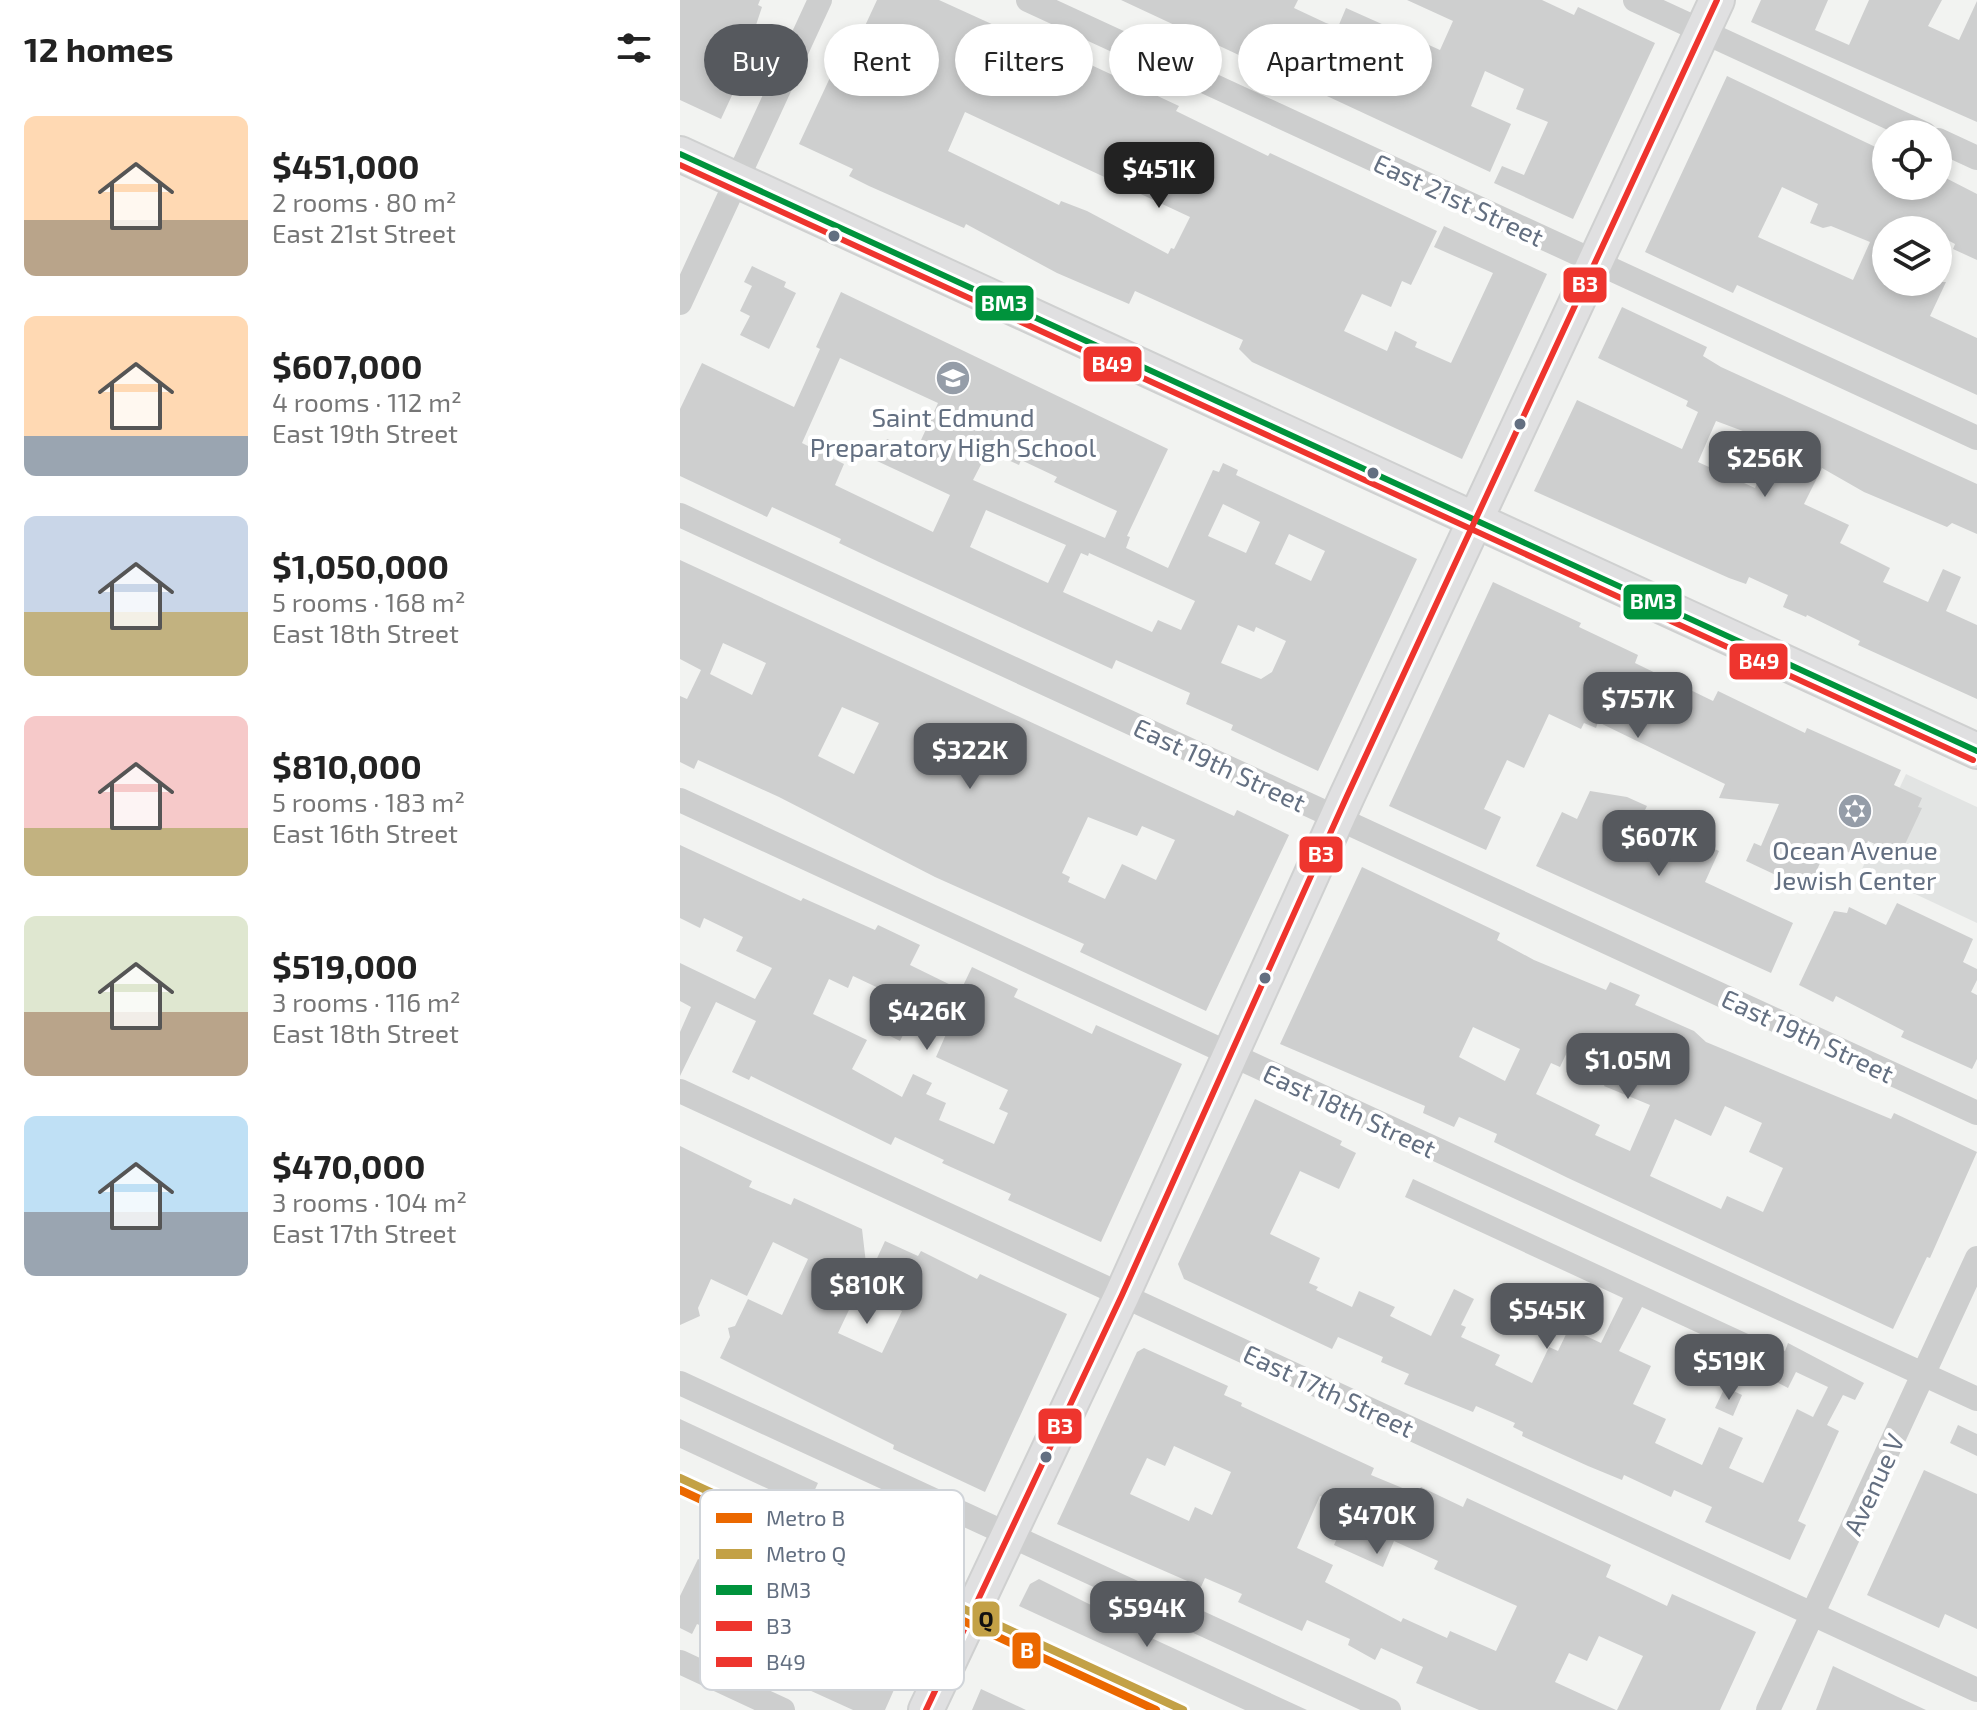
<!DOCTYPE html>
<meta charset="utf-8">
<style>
:root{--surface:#fff;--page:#f6f6f6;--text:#222;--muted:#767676;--accent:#56595e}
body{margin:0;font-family:"Exo 2",sans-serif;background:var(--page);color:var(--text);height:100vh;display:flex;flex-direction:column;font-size:30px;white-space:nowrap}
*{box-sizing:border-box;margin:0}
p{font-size:26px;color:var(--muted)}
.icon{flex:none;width:44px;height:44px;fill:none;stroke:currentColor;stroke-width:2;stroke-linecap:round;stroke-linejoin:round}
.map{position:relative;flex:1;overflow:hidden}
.side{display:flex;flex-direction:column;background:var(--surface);width:680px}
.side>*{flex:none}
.banner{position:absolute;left:24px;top:24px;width:760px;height:72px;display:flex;gap:16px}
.buttons{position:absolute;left:1192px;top:120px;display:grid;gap:16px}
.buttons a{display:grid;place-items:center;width:80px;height:80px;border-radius:50%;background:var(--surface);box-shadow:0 4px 12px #0003;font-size:40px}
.price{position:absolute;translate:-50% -68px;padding:0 18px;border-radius:16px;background:var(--accent);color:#fff;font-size:26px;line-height:52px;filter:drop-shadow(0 2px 4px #0008)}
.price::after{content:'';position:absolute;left:50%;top:48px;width:24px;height:18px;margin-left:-12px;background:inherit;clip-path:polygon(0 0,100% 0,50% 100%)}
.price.selected{background:#222;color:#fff}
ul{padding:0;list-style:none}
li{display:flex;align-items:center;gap:24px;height:200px;padding:0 24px}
li span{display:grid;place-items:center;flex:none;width:224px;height:160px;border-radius:12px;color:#555}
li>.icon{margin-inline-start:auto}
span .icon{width:96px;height:96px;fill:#fffc;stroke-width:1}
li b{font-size:34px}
h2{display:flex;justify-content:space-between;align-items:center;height:96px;padding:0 24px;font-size:34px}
.pill{padding:0 28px;border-radius:36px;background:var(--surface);box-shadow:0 4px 12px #0003;font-size:28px;line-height:72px}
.pill.selected{background:var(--accent);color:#fff}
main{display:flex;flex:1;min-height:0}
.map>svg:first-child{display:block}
.built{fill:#e2e4e3}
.building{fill:#cecfcf;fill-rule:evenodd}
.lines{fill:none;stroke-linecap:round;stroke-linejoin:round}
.secondary-casing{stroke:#cfd0d0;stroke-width:38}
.street{stroke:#cdcece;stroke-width:24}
.secondary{stroke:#e0e0e1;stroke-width:34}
.bus-1-casing{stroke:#fff;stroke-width:12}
.bus-2-casing{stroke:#fff;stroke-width:12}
.bus-3-casing{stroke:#fff;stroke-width:12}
.bus-1{stroke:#00933c;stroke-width:6}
.bus-2{stroke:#ee352e;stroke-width:6}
.bus-3{stroke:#ee352e;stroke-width:6}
.metro-1-casing{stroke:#fff;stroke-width:14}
.metro-2-casing{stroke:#fff;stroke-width:14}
.metro-1{stroke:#eb6800;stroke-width:8}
.metro-2{stroke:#c3a146;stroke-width:8}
.bus-dot{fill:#636f81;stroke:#fff;stroke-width:3}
.labels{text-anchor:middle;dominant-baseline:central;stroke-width:8;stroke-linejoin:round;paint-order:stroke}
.street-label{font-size:26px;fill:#636f81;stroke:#fff}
.poi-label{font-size:26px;fill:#636f81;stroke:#fff}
.key{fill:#fff;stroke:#d0d4d9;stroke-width:2}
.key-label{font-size:22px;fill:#636f81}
.line-badge{stroke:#fff;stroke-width:3}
.badge-label{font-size:22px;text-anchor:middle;font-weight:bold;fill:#fff}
.pale-badge-label{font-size:22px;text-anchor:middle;font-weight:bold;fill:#111}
</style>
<main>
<section class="side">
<h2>12 homes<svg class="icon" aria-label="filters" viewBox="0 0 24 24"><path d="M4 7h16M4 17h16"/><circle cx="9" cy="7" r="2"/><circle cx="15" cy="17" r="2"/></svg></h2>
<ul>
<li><span style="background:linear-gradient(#ffd9b3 65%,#b9a48a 0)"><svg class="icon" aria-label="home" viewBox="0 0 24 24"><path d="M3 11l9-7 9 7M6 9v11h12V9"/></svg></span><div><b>$451,000</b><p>2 rooms · 80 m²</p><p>East 21st Street</p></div></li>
<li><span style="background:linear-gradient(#ffd9b3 75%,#9aa5b1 0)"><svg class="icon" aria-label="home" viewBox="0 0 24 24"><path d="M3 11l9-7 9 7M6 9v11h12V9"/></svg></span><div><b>$607,000</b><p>4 rooms · 112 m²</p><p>East 19th Street</p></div></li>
<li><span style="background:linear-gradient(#c9d6e8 60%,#c2b280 0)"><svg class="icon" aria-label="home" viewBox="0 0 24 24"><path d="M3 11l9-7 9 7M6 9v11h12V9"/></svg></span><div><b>$1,050,000</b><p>5 rooms · 168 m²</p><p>East 18th Street</p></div></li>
<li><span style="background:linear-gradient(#f6c9c9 70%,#c2b280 0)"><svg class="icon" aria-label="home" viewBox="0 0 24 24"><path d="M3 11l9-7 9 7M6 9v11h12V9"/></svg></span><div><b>$810,000</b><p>5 rooms · 183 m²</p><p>East 16th Street</p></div></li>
<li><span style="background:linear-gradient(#dfe7d0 60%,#b9a48a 0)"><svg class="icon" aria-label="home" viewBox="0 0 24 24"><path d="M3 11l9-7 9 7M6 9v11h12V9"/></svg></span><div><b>$519,000</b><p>3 rooms · 116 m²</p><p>East 18th Street</p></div></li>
<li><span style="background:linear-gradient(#bfe0f5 60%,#9aa5b1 0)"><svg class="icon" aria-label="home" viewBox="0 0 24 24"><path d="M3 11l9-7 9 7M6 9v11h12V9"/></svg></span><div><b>$470,000</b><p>3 rooms · 104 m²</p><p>East 17th Street</p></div></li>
</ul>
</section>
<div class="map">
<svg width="1297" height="1710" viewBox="0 0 1297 1710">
<rect width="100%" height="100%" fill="#f2f3f1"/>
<path class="built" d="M1226,774L1297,807V923L1182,869Z"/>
<path class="building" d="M0,0H80L78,5L82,7L73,34L79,37L41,119L0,100Z
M197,0H259L362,47L364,43L499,106L496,111L588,156L590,153L757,231L731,285L722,281L711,307L682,294L664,331L707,351L715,331L737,342L735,347L771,363L813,273L754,247L764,226L867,274L782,459L572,362L559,349L563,340L455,291L449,304L377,273L286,224L284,228L189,186L169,176L173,169L119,144L162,52L171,56ZM285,112L510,217L494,249L491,248L488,254L407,211L381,201L379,205L268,151Z
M441,0H618L614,8L646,23L658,27L666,8L760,50L773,21L727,0H862L894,15L898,7L975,43L893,219L814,183L822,166L844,175L868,122L836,109L844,89L805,71L791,106L831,124L810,172Z
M1081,0H1148L1135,30L1169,45L1189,0H1262L1248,26L1279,40L1297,1V122L1071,22Z
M1047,76L1206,152V186H1258V174L1297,194V260L1273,249L1275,244L1258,235V230L1235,224L1232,230H1206V282H1266L1250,316L1297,338V395L1057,285L1053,293L965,252ZM1102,187L1138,204L1130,223L1143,228L1151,226L1190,242L1173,280L1078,237Z
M72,266L106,282L104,287L116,293L89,349L60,335L70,316L60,311L72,286L64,282Z
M161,292L488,449L447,536L450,537L446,548L488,568L533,470L539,472L543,463L558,470L556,475L737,559L638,771L551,730L553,725L506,704L510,693L436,660L432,669L199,562L159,543L161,539L92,507L87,517L0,476V409L22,363L114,407L140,349L136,347ZM160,358L258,403L236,451L207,439L197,461L270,495L253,532L155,485L164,464L122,443ZM308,451L339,465L341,460L377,477L374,482L437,511L425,538L293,480ZM543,504L580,522L566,553L528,536ZM306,510L386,545L368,583L290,547ZM609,534L645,551L631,581L595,564ZM401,553L408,556L409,553L515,601L501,630L478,620L472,632L383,592ZM558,625L574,632L576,627L606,641L592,672L581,679L541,663Z
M942,307L1027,347L1023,356L1041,367L1297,484V534L1272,523L1267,527L1184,492L1142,468L1124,504L1169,525L1160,543L1210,568L1203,582L1248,602L1263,569L1281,577L1266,611L1297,625V699L1178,645L1180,641L1127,615L1126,617L1103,607L1108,595L1069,577L1066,584L1049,578L854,491L897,400L1002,449L1018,412L1006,406L1008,401L918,358ZM1036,421L1095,443L1075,488L1018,462Z
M0,560L554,816L557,810L609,835L526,1011L400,952L404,944L255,877L99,797L18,760L14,769L0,762V696L7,699L21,670L0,659ZM43,643L86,663L72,695L30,674ZM162,707L199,723L174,774L138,756ZM408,817L457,836L462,826L495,840L476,880L442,864L425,899L388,882L390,877L382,873Z
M813,582L901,623L899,627L958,655L955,663L1033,701L1038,691L1125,733L1127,728L1221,770L1214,785L1242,798L1238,807L1242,808L1220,855L1188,841L1181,858L1149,843L1128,890L1066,861L1074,843L1081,846L1099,804L1039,798L1045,784L918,722L916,728L904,723L901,729L869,714L844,768L827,760L804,809L821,817L806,850L709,806Z
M910,791L947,797L967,806L962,816L1039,851L1025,882L1113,923L1091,973L856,866L882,812L897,819Z
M0,845L121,901L123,898L195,930L198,925L240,945L230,965L281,990L292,967L338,989L334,997L412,1034L416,1025L502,1064L421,1242L328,1200L331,1194L262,1163L264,1160L215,1137L211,1145L71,1076L69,1080L52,1072L76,1021L36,1002L0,1076V1032L11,1007L0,1001V963L75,999L92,968L56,951L63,937L24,918L20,928L0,918ZM173,976L209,993L192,1027L220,1041L233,1015L267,1032L256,1057L328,1090L319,1109L328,1113L314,1144L259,1120L266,1103L246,1094L252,1083L233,1074L222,1097L172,1069L187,1040L133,1014L149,979L168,988Z
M682,867L820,933L817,940L854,960L926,990L930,982L960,995L955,1005L1014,1031L1026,1042L1211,1119L1214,1113L1297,1152L1250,1258L1247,1257L1213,1329L888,1178L814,1142L817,1134L779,1117L774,1127L743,1113L745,1106L600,1044ZM793,1027L840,1049L825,1081L779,1057ZM889,1048L932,1068L924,1086L970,1105L950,1151L915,1135L920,1125L856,1094L871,1063L880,1067ZM1045,1106L1082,1123L1069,1152L1103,1168L1083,1212L1047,1196L1041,1209L970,1176L995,1119L1031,1136Z
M1217,903L1293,939L1283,962L1297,969V980L1291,992L1297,995V1059L1292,1069L1221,1037L1224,1031L1156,996L1153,1002L1119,985L1154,911L1167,913L1169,907L1206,925Z
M575,1099L662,1141L660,1145L676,1153L659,1189L620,1171L590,1234L640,1258L629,1283L638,1287L636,1290L672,1307L679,1291L715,1307L710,1316L751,1336L774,1289L794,1299L781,1325L786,1327L781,1337L820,1355L815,1365L852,1383L869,1347L878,1351L889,1328L921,1343L943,1298L725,1197L733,1179L1105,1351L1108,1343L1184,1383L1175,1400L1163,1395L1147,1425L1159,1431L1118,1521L1126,1525L1110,1560L1025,1522L1032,1507L994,1490L991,1497L944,1475L942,1480L908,1466L842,1436L843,1432L833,1427L835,1423L796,1406L793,1412L724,1384L729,1374L701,1362L703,1357L658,1337L652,1349L504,1279L498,1264ZM962,1307L1029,1338L1018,1362L1051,1376L1063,1352L1096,1369L1091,1379L1108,1388L1116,1372L1148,1387L1133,1417L1117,1409L1083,1483L1049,1468L1063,1438L1039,1427L1022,1465L975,1443L986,1419L953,1404L971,1366L939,1351Z
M0,1146L72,1181L69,1187L111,1205L114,1198L182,1229L187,1272L158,1333L202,1353L222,1311L214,1307L219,1298L186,1282L205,1241L238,1256L241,1251L297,1279L300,1274L387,1314L305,1492L213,1449L214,1445L40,1358L50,1337L48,1328L55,1326L68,1299L102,1315L128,1259L93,1242L67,1296L31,1279L18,1308L20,1316L0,1325Z
M464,1348L548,1386L544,1395L562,1403L561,1406L694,1468L691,1475L737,1494L741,1487L783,1507L787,1498L931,1565L926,1577L960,1593L987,1606L992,1594L1076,1632L1040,1710H937L963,1656L919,1636L907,1661L889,1653L875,1682L936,1710H799L736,1683L743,1667L701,1648L695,1660L668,1645L670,1639L627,1620L622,1631L558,1602L562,1594L525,1578L521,1587L377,1524L457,1352ZM494,1446L551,1472L532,1515L515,1507L509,1521L450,1494L467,1458L485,1466ZM640,1496L670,1510L654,1545L703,1567L714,1541L758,1561L754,1569L837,1606L816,1651L770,1631L767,1638L723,1618L721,1622L645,1582L653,1565L617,1548Z
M1045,1387L1062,1395L1053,1416L1035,1408Z
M0,1419L138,1483L127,1507L0,1448Z
M1278,1425L1297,1434V1456L1270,1443Z
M1244,1470L1297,1494V1629L1265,1614L1259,1628L1187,1595Z
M18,1559L46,1572L40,1587L130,1628L129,1631L173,1650L180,1634L229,1656L205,1710H173L107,1680L113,1667L17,1624L12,1634L0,1628V1596Z
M359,1579L417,1608L415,1612L627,1710H565L339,1606L350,1584Z
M1153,1666L1218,1697L1246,1710H1136Z
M301,1689L346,1710H292Z"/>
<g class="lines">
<g class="secondary-casing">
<path id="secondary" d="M0,154L1297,751
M246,1710L442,1295L667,796L1037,0"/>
</g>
<path class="street" d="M348,0L1297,438
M955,0L1245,134
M1258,140L1297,158
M0,303L140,0
M0,515L1297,1113
M0,800L1297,1399
M0,1091L1297,1690
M0,1383L709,1710
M0,1662L103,1710
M1088,1710L1297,1258"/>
<use href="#secondary" class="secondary"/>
<g class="bus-1-casing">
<path id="bus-1" d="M0,154L1297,751"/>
</g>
<g class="bus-2-casing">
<path id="bus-2" d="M246,1710L442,1295L667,796L1037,0"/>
</g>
<g class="bus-3-casing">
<path id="bus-3" d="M0,165L1293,760"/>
</g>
<use href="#bus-1" class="bus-1"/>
<use href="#bus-2" class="bus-2"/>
<use href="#bus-3" class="bus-3"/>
<g class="metro-1-casing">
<path id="metro-1" d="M0,1490L476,1710"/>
</g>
<g class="metro-2-casing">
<path id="metro-2" d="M0,1478L503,1710"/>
</g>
<use href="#metro-1" class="metro-1"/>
<use href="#metro-2" class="metro-2"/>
</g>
<defs>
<g id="school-disc" transform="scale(1.8)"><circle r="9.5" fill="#959da8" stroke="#fff"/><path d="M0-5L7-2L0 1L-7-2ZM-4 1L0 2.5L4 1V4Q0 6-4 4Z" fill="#fff"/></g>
<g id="synagogue-disc" transform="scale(1.8)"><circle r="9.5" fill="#959da8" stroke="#fff"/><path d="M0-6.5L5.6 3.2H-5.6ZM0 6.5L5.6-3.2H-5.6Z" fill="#fff"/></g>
</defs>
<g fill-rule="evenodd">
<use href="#school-disc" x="273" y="378"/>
<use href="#synagogue-disc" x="1175" y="811"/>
</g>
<g class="bus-dot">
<circle cx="154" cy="236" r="7"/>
<circle cx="840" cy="424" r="7"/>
<circle cx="693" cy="473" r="7"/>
<circle cx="585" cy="978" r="7"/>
<circle cx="366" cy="1457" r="7"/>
</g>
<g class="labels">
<g class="street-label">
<text transform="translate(779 199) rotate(25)">East 21st Street</text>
<text transform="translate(540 764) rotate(25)">East 19th Street</text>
<text transform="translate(1128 1035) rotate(25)">East 19th Street</text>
<text transform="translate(670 1110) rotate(25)">East 18th Street</text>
<text transform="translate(649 1390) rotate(25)">East 17th Street</text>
<text transform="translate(1193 1484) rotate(-65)">Avenue V</text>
</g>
<g class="poi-label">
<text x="273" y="416">Saint Edmund<tspan x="273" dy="30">Preparatory High School</tspan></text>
<text x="1175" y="849">Ocean Avenue<tspan x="1175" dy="30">Jewish Center</tspan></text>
</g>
</g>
<rect x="20" y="1490" width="264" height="200" rx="12" class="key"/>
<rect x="36" y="1513" width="36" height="10" fill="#eb6800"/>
<rect x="36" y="1549" width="36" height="10" fill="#c3a146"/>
<rect x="36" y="1585" width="36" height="10" fill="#00933c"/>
<rect x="36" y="1621" width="36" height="10" fill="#ee352e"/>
<rect x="36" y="1657" width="36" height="10" fill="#ee352e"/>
<g class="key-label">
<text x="86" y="1526">Metro B</text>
<text x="86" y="1562">Metro Q</text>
<text x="86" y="1598">BM3</text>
<text x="86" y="1634">B3</text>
<text x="86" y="1670">B49</text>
</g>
<g class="line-badge">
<rect x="882" y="266" width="46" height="38" rx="8" fill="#ee352e"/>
<rect x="294" y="284" width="61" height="38" rx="8" fill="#00933c"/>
<rect x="402" y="345" width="61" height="38" rx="8" fill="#ee352e"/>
<rect x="942" y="583" width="61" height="38" rx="8" fill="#00933c"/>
<rect x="1048" y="642" width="61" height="39" rx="8" fill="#ee352e"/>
<rect x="618" y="835" width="46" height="39" rx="8" fill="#ee352e"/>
<rect x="357" y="1407" width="46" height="38" rx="8" fill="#ee352e"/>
<rect x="291" y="1600" width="30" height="38" rx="8" fill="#c3a146"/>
<rect x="331" y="1631" width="31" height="39" rx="8" fill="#eb6800"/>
</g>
<g class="badge-label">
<text x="905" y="292">B3</text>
<text x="324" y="311">BM3</text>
<text x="432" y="372">B49</text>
<text x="973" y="609">BM3</text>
<text x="1079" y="669">B49</text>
<text x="641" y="862">B3</text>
<text x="380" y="1434">B3</text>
<text x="347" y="1658">B</text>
</g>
<g class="pale-badge-label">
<text x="306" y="1627">Q</text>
</g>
</svg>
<div class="buttons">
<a><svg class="icon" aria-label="locate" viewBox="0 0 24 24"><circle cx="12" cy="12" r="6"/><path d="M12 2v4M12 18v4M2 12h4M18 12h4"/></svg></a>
<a><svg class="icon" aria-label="layers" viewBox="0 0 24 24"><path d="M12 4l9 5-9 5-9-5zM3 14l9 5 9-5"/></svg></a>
</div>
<b class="price selected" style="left:479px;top:210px">$451K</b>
<b class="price" style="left:1085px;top:499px">$256K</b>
<b class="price" style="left:958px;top:740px">$757K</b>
<b class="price" style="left:290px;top:791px">$322K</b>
<b class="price" style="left:979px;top:878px">$607K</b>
<b class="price" style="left:247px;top:1052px">$426K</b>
<b class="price" style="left:948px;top:1101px">$1.05M</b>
<b class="price" style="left:187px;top:1326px">$810K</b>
<b class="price" style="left:867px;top:1351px">$545K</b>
<b class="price" style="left:1049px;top:1402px">$519K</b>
<b class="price" style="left:697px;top:1556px">$470K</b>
<b class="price" style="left:467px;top:1649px">$594K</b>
<div class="banner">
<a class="pill selected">Buy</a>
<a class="pill">Rent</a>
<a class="pill">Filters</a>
<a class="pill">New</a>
<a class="pill">Apartment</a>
</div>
</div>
</main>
